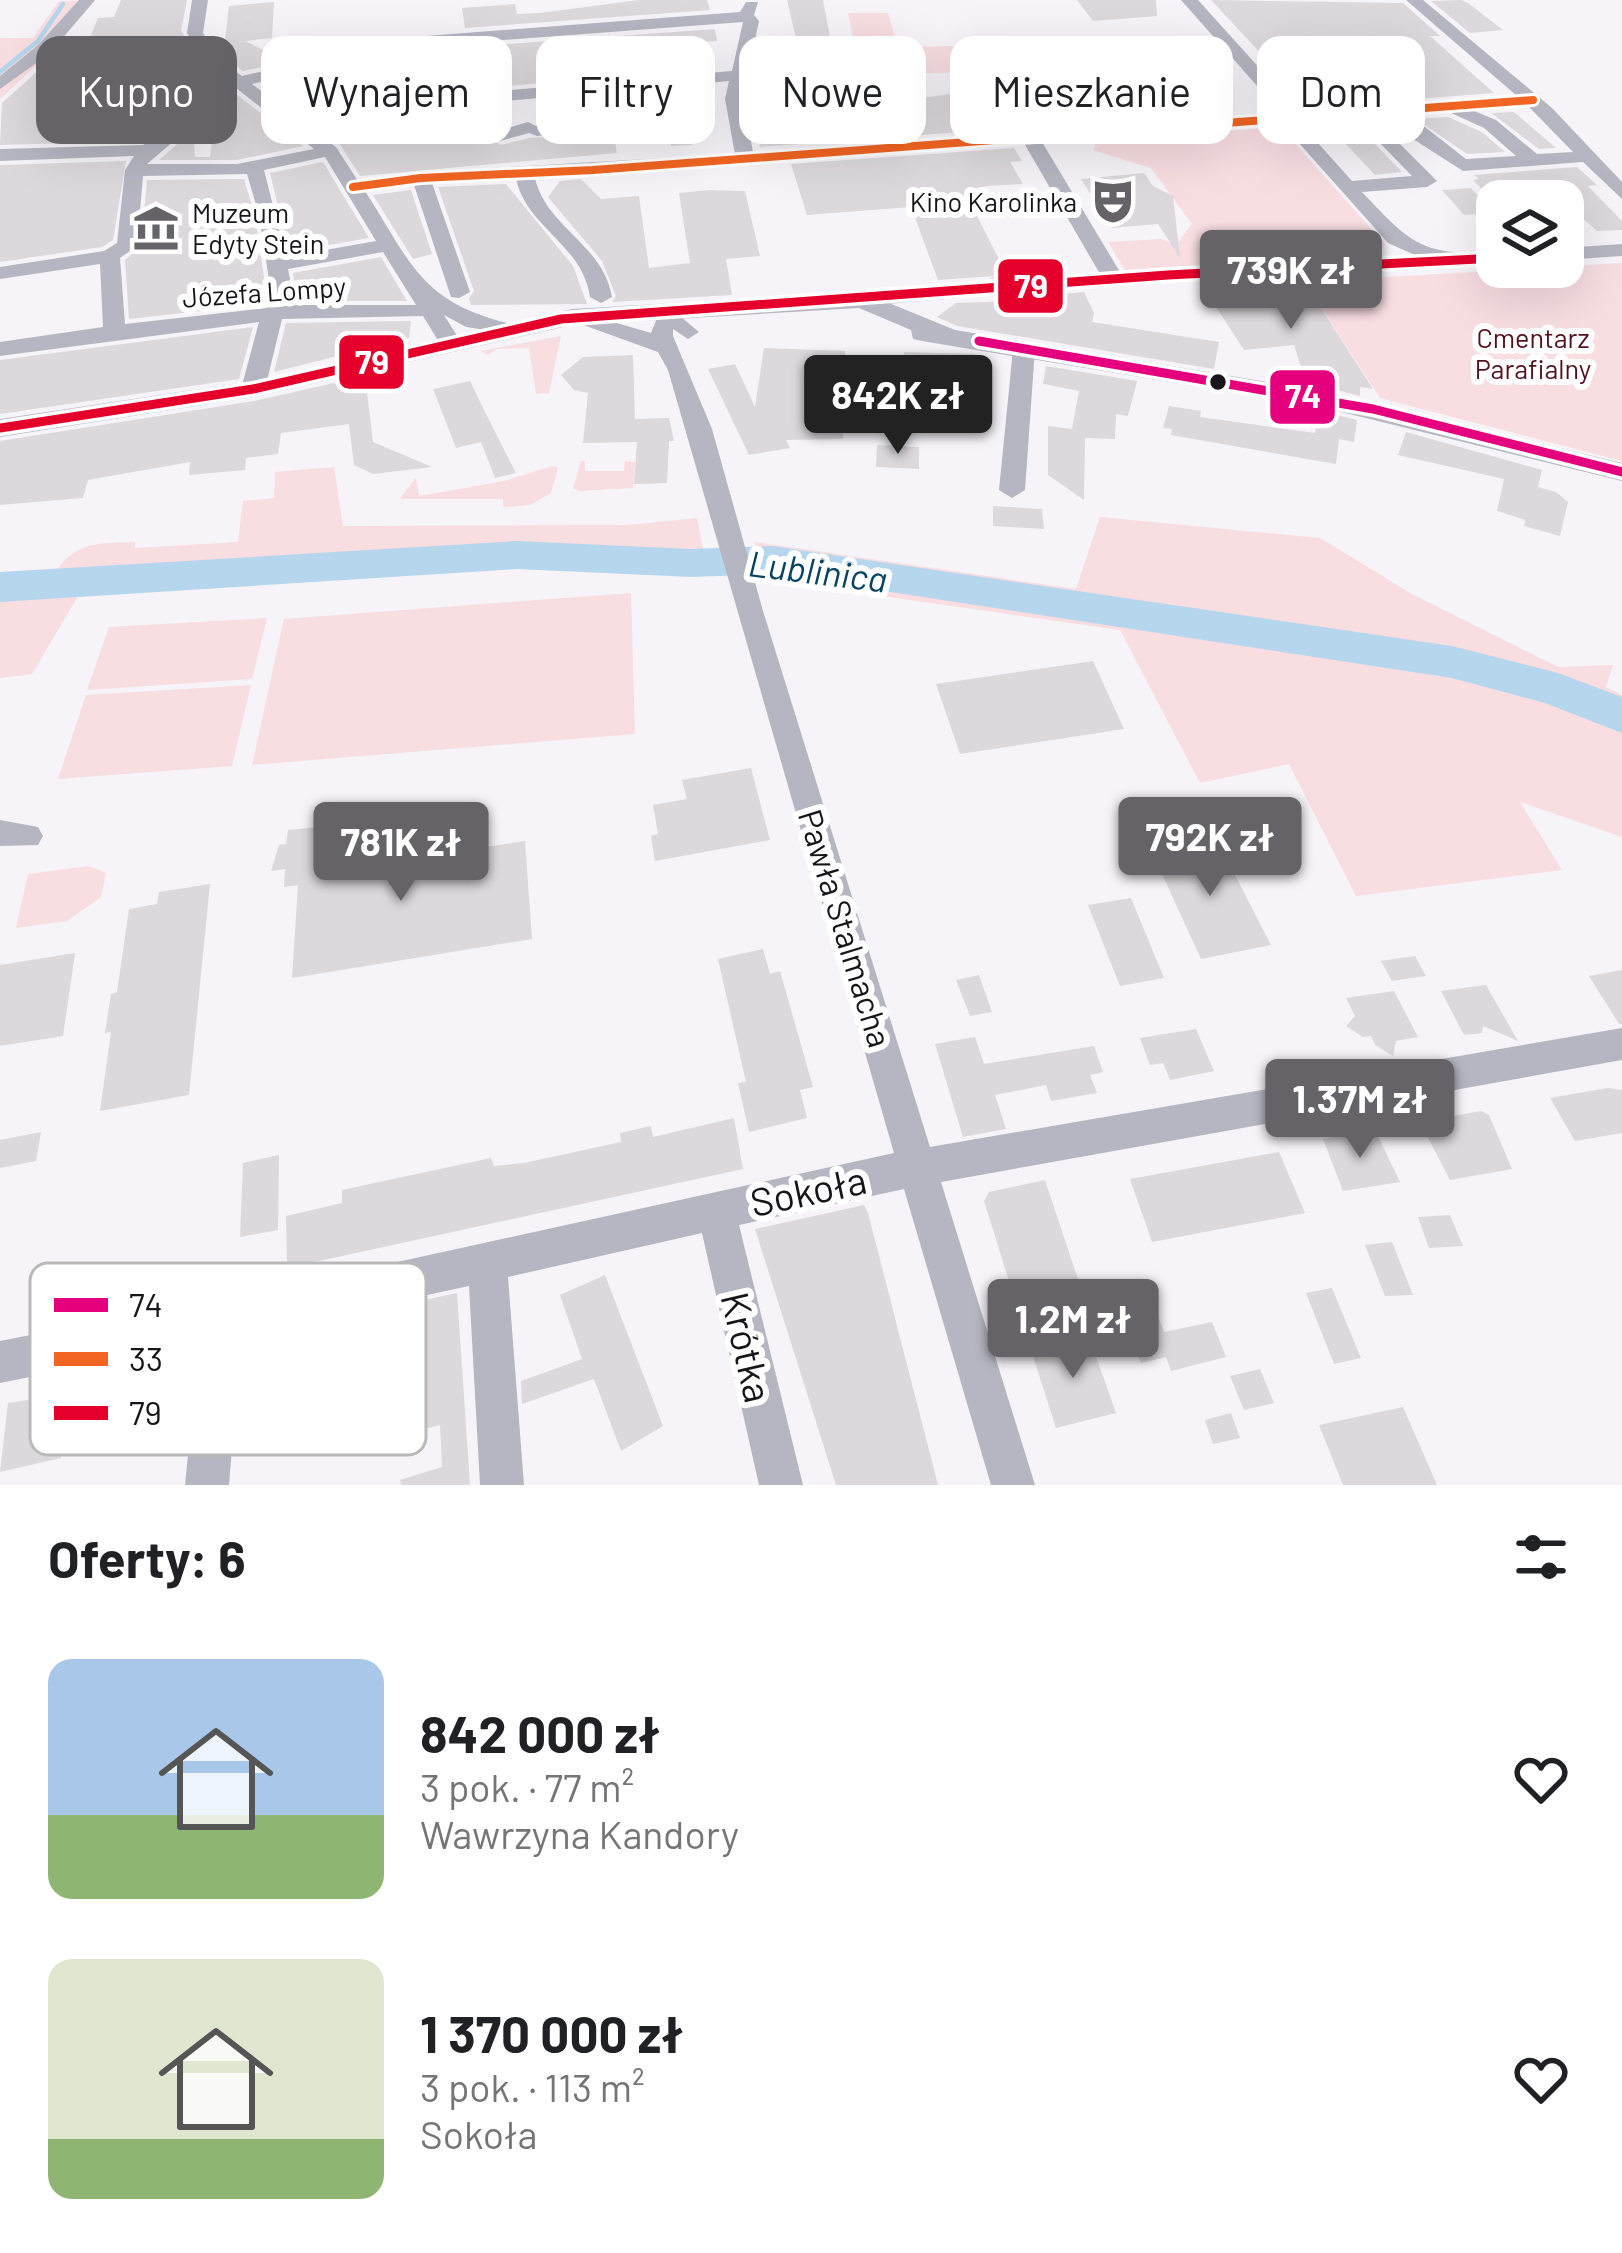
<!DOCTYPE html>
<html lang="pl">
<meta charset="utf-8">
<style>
:root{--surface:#fff;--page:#f2f2f2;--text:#202124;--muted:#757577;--accent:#656367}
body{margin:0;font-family:Barlow,sans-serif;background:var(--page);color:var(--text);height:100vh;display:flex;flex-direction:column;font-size:45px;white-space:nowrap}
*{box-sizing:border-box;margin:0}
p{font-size:39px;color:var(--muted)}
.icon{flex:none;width:66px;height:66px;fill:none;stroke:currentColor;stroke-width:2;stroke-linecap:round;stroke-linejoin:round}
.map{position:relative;height:1485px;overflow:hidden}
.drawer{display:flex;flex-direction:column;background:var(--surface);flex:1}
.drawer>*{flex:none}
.hud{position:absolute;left:36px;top:36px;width:1551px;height:108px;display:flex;gap:24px}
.buttons{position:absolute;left:1476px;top:180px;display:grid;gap:24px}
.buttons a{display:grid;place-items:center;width:108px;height:108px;border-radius:24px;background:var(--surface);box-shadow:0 12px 48px #0002;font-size:60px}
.price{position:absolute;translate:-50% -102px;padding:0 27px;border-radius:12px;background:var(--accent);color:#fff;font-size:39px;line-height:78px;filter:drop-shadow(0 3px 6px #0008)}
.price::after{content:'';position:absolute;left:50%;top:72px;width:36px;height:27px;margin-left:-18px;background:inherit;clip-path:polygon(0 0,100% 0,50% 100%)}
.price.selected{background:#222;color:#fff}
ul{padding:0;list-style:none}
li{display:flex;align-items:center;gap:36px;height:300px;padding:0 48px}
li span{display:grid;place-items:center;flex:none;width:336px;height:240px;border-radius:24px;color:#555}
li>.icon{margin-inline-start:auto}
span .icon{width:144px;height:144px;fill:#fffc;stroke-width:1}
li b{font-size:51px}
h2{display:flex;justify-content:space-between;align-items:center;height:144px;padding:0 48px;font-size:51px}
.tag{padding:0 42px;border-radius:24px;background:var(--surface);box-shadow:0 12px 48px #0002;font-size:42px;line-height:108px}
.tag.selected{background:var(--accent);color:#fff}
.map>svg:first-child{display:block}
.green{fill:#f8dde1}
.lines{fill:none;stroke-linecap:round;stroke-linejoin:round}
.stream{stroke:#b6d6ee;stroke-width:4.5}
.river{fill:#b6d6ee;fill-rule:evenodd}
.building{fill:#dcd8dc}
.minor{fill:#b5b6c1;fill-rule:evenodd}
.major{fill:#b7b8c3;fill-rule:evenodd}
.bus-1-casing{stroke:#fff;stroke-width:16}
.bus-2-casing{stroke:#fff;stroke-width:14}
.bus-3-casing{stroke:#fff;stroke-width:16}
.bus-1{stroke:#e5007d;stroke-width:9}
.bus-2{stroke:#f26522;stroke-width:8}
.bus-3{stroke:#e4002b;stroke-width:9}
.bus-dot{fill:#171519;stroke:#fff;stroke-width:4.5}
.labels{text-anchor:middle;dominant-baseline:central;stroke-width:12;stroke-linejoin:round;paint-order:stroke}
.far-poi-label{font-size:27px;fill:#171519;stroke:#fff;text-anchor:end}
.far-street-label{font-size:27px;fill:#171519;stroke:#fff}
.far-park-label{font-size:27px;fill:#53111d;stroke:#fff}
.street-label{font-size:33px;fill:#171519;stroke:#fff}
.water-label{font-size:36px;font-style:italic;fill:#0a4362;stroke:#fff}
.near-street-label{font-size:39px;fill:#171519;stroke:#fff}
.key{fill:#fff;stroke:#b9b9ba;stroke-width:3}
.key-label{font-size:33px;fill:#171519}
.line-badge{stroke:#fff;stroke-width:4.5}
.badge-label{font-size:33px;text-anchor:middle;font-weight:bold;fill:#fff}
</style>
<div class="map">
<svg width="1622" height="1485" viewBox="0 0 1622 1485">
<rect width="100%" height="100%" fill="#f6f4f9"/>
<path class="green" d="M95,0L50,53L0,99V38H33L59,1Z
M848,13H888L898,47L957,46L967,72L844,76L838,49L855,47Z
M1280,127L1385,244L1378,254L1126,272L1108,242L1161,239L1176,245L1192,224L1151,168L1093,150L1097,141Z
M1622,263V461L1380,398L1305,282Z
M561,336L549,393L536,394L529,348L497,349L488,355L481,351Z
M581,461H585V471H624L625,461L635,462L633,488L579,491L573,488Z
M553,466L558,468L551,493L530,505L503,507V499H400L416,477L419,496L504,481Z
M334,467L343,526L628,525L697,518L704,554L557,547L0,582V574L57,572C72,541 105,543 135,542V548L238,542L243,501L274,498L275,472Z
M1100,517L1320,538L1412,594L1558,667L1613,665L1606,687L1622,695V837L1520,802L1562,870L1356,896L1289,764L1200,783L1120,630L763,579L755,542L1076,589Z
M84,586L32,674L0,678V591Z
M631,593L635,734L252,765L284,619Z
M267,618L252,679L87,690L109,627Z
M251,685L232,766L58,779L86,695Z
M89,866L106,873L101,897L67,921L16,928L28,874Z"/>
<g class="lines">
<path class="stream" d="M0,72L38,41L63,4"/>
<path class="river" d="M517,541L691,549L772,546L1452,646L1558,673L1622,697V733L1545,703L1452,678L772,574L691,577L517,569L0,602V572Z"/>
</g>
<path class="building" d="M121,0H187L181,30L189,45L192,101L141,141L0,145L2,103L42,67H78L98,18L114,17Z
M639,0H707L710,10L465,28L462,8L515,4L517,14L540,13Z
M787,0H823L830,37L796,38Z
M1077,0H1156L1157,16L1093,21Z
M1211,0L1403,3L1440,36H1430L1494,93L1311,107Z
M1461,0L1468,3L1503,30L1470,33L1431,1Z
M274,2L272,38L246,41L285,62L243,71L223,56L229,6Z
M715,29L717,41L695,42L702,69L679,71L672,44L621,49L629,75L604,77L597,51L549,56L554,82L474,89L468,47Z
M1194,67L1215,91L1116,99L1103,80L1165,75L1160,70Z
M311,75L346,94L341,76L390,96L392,83L427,81L423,118L478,114L477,108L495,107V127L487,137L501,145L529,138L592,134L596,103L608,102L617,153L360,176L339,143L262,86Z
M1024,84L1038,85L1049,94L1076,92L1092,120L1042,124L1036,115L1003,129L760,147L748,96L749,92L790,89L794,96L840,92L844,98L911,94L913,99Z
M236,94L303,146L237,160H159L193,130L195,157H210L215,111Z
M696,97L701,125L689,126L692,145L671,146L663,100Z
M1514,112L1556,148L1539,149L1491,113Z
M1448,117L1482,132L1505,152L1467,154L1416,119Z
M1363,124L1373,134V142L1402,172L1375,175L1329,126Z
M1014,148L1022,161L1010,162L1023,184L986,186L980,189L984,197L968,198L1008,277L989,279L994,276L938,280L911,207L807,215L791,164Z
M126,161L113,240L102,247L0,262V165Z
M323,162L369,238L289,252L270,173Z
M1577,167L1597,185L1588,186L1622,221V230L1597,231L1557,195L1492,199L1473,180L1479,179L1474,175Z
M1144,173L1153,186L1173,196L1180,258L1158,224L1112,228L1081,179Z
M244,179L255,216L267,298L264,304L129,319L125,260L141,246L147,180Z
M581,179L601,199L639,196L649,268L690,263L679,193L710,190L745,191L760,256L726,259L732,295L612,302L616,296L602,261L548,197L560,181Z
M506,184L573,266L587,304L471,305L469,298L474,291L438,187Z
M1471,188L1493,213L1464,215L1442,190Z
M411,190L432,254L413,259L373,195Z
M381,257L407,301H298L293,273Z
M1305,284L1316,300L1373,389L1360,387V396L1306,382L1294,345L1244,350L1205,290Z
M1084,292L1094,313L1092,322L1219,342L1214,369L957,326L937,317L956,303L1064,299L1062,294Z
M411,321L409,338L274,372L286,323Z
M253,327L239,379L0,414V360Z
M764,348L845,351L843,439L786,440L790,448L749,455L708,369L735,364L755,407Z
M904,352L974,354L976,378H986L989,409L950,408L951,413H944L946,427L921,426V399H901Z
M633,355L635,419L669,418L674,441H669L667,483L634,484L637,442L583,443L588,393L574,390L561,375L583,357Z
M1046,366L1137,381L1128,416L1116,414L1115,439L1085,438L1084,500L1048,475V426L1072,429L1079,391L1043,384Z
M365,376L373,442L432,467L373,474L354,465L349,424L281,433L278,454L246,458L245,470L189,475L190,462L88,480L83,498L0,505V441L254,401Z
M470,381L485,412L516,473L495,478L481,442L456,448L433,389Z
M1169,406L1201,411L1200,417L1315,433L1320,411L1357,420L1354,442L1339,439L1336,464L1171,435L1172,429L1163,428Z
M1406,432L1542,470L1538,487L1556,492L1568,502L1560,536L1524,526L1525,520L1497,511L1504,479L1398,455Z
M877,445L919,447V469L876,467Z
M993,506L1042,509L1044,529L993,526Z
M1093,661L1124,729L960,754L936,684Z
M751,768L770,840L655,861L651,836L658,834L653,805L687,799L682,780Z
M338,825L337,878L395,869V861L525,841L532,939L292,978L298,885L284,887L285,869L271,871L279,845L286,844L288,830Z
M1200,837L1206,849L1220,846L1271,945L1201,959L1155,859L1168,857L1161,844Z
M210,884L189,1095L100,1111L111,1032L105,1033L111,994L117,992L129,909L157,904L159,892Z
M1131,898L1164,978L1120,986L1088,905Z
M763,949L770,974L780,971L813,1087L800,1090L807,1118L749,1132L738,1083L746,1082L718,959Z
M75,953L63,1036L0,1046V965Z
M1415,956L1426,976L1392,981L1381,961Z
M1622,970V1024H1619L1589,976Z
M979,975L992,1012L970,1016L956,980Z
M1486,985L1518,1041L1483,1026L1482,1033L1464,1035L1441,991Z
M1394,991L1418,1037L1396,1041L1393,1056L1375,1045L1371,1036L1363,1037L1346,1026L1355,1016L1346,998Z
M1196,1029L1214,1071L1170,1080L1163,1063L1150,1065L1140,1038Z
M975,1037L984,1064L1094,1046L1103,1072L1090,1075L1097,1093L1051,1101L1046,1085L995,1095L1006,1129L963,1137L935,1044Z
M1608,1088L1622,1090V1133L1575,1141L1550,1098Z
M1481,1111L1489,1115L1512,1169L1450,1180L1420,1122Z
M734,1118L743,1169L287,1268L286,1216L342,1203V1190L491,1158L494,1166L524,1163L621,1142L620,1133L651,1126L653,1137Z
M1375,1130L1400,1182L1343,1191L1323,1139Z
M41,1132L36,1161L0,1168V1140Z
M1279,1152L1305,1213L1152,1242L1130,1179Z
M279,1155L278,1230L240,1237L243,1163Z
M1045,1180L1082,1291L1017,1307L984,1201L989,1192Z
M864,1205L868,1213L938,1485H836L755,1229Z
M1450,1215L1463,1246L1429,1248L1418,1217Z
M1392,1242L1413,1295L1385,1296L1365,1245Z
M605,1275L663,1426L621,1451L594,1379L522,1404L521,1381L582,1359L560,1295Z
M1126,1279L1135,1303L1152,1300L1164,1332L1212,1322L1226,1357L1171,1371L1166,1357L1141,1363L1132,1340L1122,1342L1101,1284Z
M1332,1288L1361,1358L1334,1364L1306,1293Z
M457,1293L470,1485H401L400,1480L442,1467L440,1425L384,1439L383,1413L316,1426L317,1416L266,1421L271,1357L319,1348V1323L349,1317V1326L375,1320V1345L421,1336L420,1301Z
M1088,1334L1116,1413L1056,1428L1030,1347Z
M1260,1369L1274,1403L1244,1410L1230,1376Z
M71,1393L61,1458L0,1472L8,1403Z
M1403,1407L1437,1485H1343L1319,1425Z
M1231,1413L1240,1438L1213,1444L1205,1420Z"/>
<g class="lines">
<path class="minor" d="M79,0H95L49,54L0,89V76L37,46Z
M192,0H208L203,33L219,59L242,76L413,37L740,12L746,2H758L754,15L759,21L743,99L753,152L1281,113L1181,0H1198L1299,112L1517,96L1406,0H1423L1552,108L1622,182V199L1583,162L1463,171L1396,128L1393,137L1437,181L1427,187L1362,192C1412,245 1422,256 1497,252V264L1114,285L862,306L851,300L854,295L1100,274L1024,143L535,178C546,227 603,244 612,297L601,303L590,297C583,245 527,228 516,179L432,183L470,292L459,298L451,297L414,185L365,191C412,264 420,302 511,324V334L466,327L444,315L461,342L450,349L442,347L423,316L282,319L265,389L253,396L241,389L259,322L0,356V342L103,327L100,264L0,279V267L104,251L117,243L125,170L134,156L0,161V149L143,145L226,80L207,66L187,33ZM743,22L732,71L452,95V44ZM436,45L435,65L371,69L347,62ZM341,64V71L370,79L435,76L434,97L450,106L574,95L577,122L536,126L528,122L494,132L491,136L500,141L529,133L537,136L592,130L591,94L729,81L725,99L735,154L421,172L358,181L336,147L252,84ZM236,88L314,149L237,164H147ZM1528,106L1573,152L1537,154L1496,120L1472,110ZM1449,112L1484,128L1516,156L1466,159L1425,127L1395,116ZM1377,119L1381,122L1376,139L1412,176L1352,181L1300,123ZM1282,124L1388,243L1417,256L1120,272L1042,142ZM325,157L376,241L286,257L264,170ZM247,174L259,215L272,299L267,308L125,324L120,258L137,246L143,176ZM383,252L416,305H290L294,299L288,269Z
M1622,244V256L1563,260V248Z
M669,307L699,332L688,339L673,329V336L712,429L763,611L930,1147L1622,1028V1060L941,1182L1035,1485H991L904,1189L739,1225L803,1485H759L702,1233L508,1277L524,1485H480L469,1286L241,1335L229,1485H185L199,1343L0,1383V1341L347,1273L894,1153L668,370L658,352L561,317L572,310L651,333L661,308Z
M1024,342L1035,349L1025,490L1012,498L999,490L1013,349Z
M0,820L38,827L43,836L38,845L0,846Z"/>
<path class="major" d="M862,292L955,330L1321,391L1622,463V481L1321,407L922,341L913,339L911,330L859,308L572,325L253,397L0,437V419L253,381L572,309Z"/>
<g class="bus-1-casing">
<path id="bus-1" d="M979,341L1373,409L1622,472"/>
</g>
<g class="bus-2-casing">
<path id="bus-2" d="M353,187L421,178L593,170L1533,100"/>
</g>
<g class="bus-3-casing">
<path id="bus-3" d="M0,428L253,389L561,319L1168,275L1497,258"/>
</g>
<use href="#bus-1" class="bus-1"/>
<use href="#bus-2" class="bus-2"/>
<use href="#bus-3" class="bus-3"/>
</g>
<defs>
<g id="theatre-bare" transform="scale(3.6)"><path d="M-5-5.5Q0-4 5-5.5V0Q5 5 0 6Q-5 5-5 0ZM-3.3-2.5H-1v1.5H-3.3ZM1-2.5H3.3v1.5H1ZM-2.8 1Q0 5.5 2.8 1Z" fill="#656367" stroke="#fff" stroke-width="2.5" paint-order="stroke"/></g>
<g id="museum-bare" transform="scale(3.6)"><path d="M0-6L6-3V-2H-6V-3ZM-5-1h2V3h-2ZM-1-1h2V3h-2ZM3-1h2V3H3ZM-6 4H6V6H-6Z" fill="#656367" stroke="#fff" stroke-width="2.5" paint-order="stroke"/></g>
</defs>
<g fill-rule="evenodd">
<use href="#theatre-bare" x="1113" y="201"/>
<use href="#museum-bare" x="156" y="228"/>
</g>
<circle class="bus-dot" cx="1218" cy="382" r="10"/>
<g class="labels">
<g class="far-poi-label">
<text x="1077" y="201">Kino Karolinka</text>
<text x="192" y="212" text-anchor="start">Muzeum<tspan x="192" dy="31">Edyty Stein</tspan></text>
</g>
<g class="far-street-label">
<text transform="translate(264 291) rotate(-4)">Józefa Lompy</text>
</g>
<g class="far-park-label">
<text x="1533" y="337">Cmentarz<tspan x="1533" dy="31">Parafialny</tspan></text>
</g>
<g class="street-label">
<text transform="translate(846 928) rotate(73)">Pawła Stalmacha</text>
</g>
<g class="water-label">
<text transform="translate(818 570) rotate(7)">Lublinica</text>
</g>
<g class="near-street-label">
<text transform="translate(808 1190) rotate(-12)">Sokoła</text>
<text transform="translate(748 1347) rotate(77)">Krótka</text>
</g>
</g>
<rect x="30" y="1263" width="396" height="192" rx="18" class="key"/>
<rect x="54" y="1298" width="54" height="14" fill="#e5007d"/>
<rect x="54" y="1352" width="54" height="14" fill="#f26522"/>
<rect x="54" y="1406" width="54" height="14" fill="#e4002b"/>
<g class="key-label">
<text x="129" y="1317">74</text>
<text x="129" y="1371">33</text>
<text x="129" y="1425">79</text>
</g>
<g class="line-badge">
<rect x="996" y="257" width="69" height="58" rx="12" fill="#e4002b"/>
<rect x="337" y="333" width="69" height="58" rx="12" fill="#e4002b"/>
<rect x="1268" y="368" width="69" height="58" rx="12" fill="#e5007d"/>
</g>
<g class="badge-label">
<text x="1031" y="298">79</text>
<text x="372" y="374">79</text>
<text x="1303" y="408">74</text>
</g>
</svg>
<div class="buttons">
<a><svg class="icon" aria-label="layers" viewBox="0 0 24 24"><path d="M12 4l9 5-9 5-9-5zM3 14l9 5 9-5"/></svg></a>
</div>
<b class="price" style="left:1291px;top:332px">739K zł</b>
<b class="price selected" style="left:898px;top:457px">842K zł</b>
<b class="price" style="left:1210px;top:899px">792K zł</b>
<b class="price" style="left:401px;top:904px">781K zł</b>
<b class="price" style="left:1360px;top:1161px">1.37M zł</b>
<b class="price" style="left:1073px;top:1381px">1.2M zł</b>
<div class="hud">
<a class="tag selected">Kupno</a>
<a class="tag">Wynajem</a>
<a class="tag">Filtry</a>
<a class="tag">Nowe</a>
<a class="tag">Mieszkanie</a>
<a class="tag">Dom</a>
</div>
</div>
<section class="drawer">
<h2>Oferty: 6<svg class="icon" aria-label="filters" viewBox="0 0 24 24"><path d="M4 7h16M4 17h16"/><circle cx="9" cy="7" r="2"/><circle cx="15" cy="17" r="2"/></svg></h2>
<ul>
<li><span style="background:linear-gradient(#a9c7e8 65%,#8fb573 0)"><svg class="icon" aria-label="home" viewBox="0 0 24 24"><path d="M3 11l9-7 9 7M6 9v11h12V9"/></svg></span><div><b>842 000 zł</b><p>3 pok. · 77 m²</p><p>Wawrzyna Kandory</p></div><svg class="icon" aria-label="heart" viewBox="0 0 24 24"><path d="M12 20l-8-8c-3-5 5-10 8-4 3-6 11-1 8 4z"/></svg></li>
<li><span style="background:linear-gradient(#dfe7d0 75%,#8fb573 0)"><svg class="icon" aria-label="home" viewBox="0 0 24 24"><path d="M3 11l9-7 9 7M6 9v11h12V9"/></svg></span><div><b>1 370 000 zł</b><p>3 pok. · 113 m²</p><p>Sokoła</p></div><svg class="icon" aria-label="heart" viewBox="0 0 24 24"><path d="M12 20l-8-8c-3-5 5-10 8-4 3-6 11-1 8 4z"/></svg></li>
</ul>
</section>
